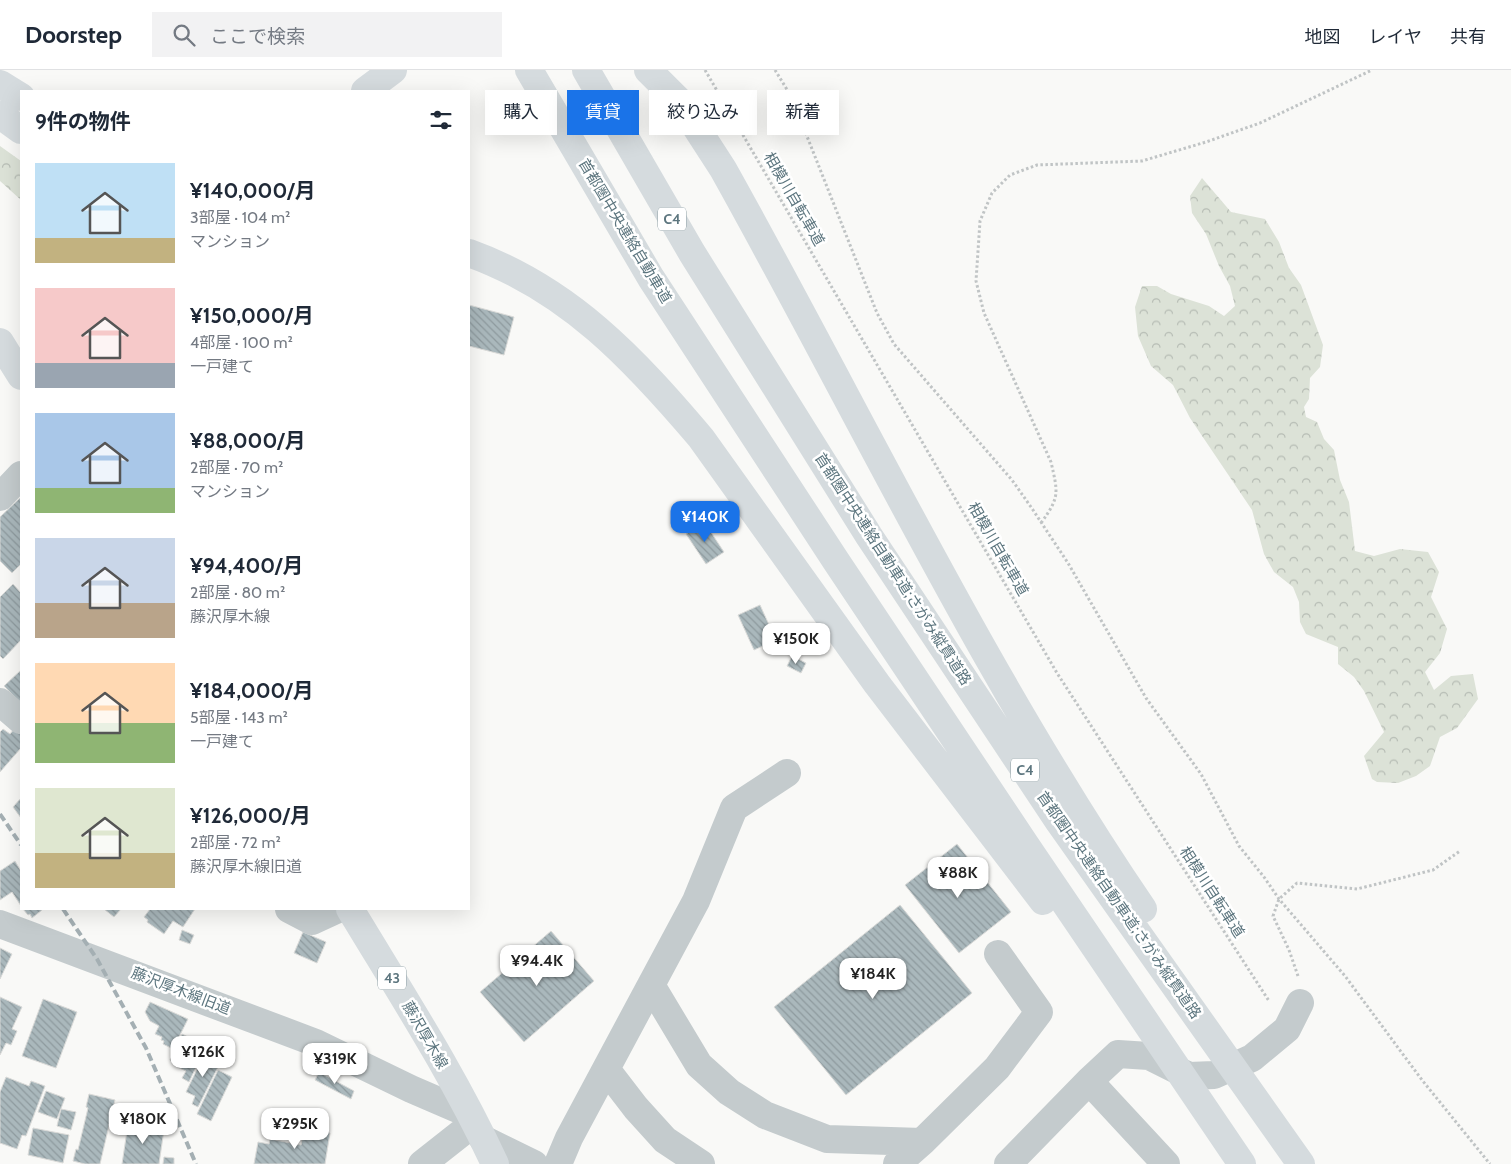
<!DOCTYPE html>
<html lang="ja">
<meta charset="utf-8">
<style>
:root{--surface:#fff;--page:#f2f2f3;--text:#1f2937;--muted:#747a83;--line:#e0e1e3;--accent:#1a73e8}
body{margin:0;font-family:Cabin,"Noto Sans JP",sans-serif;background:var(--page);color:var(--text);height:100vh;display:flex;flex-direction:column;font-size:19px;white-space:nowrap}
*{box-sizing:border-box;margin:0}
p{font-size:16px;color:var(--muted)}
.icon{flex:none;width:28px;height:28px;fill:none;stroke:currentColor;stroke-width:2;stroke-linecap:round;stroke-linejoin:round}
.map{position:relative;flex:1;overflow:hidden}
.details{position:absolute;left:20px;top:20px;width:450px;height:820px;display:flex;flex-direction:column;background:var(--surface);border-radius:0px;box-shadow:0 5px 20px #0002}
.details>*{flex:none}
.hud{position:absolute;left:485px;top:20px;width:475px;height:45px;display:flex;gap:10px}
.price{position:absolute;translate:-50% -42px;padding:0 11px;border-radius:10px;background:#fff;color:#222;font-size:16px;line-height:32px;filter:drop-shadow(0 1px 2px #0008)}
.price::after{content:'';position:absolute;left:50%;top:30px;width:15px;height:11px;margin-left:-8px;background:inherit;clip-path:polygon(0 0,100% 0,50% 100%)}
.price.on{background:var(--accent);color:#fff}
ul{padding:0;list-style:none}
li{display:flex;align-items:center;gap:15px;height:125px;padding:0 15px}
li span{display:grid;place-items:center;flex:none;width:140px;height:100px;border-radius:0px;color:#555}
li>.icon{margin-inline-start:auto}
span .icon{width:60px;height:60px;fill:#fffc;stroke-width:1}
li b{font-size:21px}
h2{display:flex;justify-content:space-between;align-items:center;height:60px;padding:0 15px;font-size:21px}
.tag{padding:0 18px;border-radius:0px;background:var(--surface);box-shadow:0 5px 20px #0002;font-size:18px;line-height:45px}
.tag.on{background:var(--accent);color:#fff}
header{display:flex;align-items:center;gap:30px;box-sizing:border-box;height:70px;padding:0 25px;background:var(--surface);border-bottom:1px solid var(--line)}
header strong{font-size:24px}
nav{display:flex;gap:28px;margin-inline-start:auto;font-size:18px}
.search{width:350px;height:45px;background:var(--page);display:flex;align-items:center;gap:12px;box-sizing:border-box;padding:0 18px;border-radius:0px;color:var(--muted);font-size:19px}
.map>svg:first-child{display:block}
.forest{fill:url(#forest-crowns)}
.building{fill:url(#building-back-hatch);stroke:#dbdbd9}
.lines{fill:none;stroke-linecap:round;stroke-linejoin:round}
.path{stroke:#c0c4c5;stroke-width:3;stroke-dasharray:2.5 2.5;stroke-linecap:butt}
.minor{stroke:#c4cbcd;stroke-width:28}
.major{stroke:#d5dbde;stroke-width:28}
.highway{stroke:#d5dbde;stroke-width:28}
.rail{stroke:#a4afb3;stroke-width:4;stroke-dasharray:8 4;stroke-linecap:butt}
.labels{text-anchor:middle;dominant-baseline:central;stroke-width:5;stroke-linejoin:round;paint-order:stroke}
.shield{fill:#fff;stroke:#8e9fa5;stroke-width:1}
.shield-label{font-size:14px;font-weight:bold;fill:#5d767f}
.street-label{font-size:15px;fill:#5d767f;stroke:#fff}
</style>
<header>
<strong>Doorstep</strong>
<div class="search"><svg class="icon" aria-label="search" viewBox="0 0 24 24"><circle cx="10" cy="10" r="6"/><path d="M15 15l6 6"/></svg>ここで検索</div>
<nav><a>地図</a><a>レイヤ</a><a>共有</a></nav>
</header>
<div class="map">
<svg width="1511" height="1094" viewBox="0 0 1511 1094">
<defs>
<pattern id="forest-crowns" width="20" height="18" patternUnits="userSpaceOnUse" patternTransform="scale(1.25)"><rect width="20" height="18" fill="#dce2d7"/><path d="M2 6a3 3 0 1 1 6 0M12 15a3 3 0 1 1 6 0" fill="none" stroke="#b6bcb4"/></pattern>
<pattern id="building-back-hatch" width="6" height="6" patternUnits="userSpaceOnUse" patternTransform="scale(1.25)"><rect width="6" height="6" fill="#aab8bc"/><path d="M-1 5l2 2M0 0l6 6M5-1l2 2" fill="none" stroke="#8e9a9e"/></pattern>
</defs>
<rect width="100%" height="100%" fill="#f9f9f7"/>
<path class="forest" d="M0,76L21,91V130L0,111Z
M1202,108L1231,142L1265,149L1279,172L1289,198L1301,215L1323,275L1320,297L1310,308L1309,329L1304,337L1306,347L1317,352L1324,369L1334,380L1340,410L1349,432L1355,481L1374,486L1400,479L1428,482L1439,502L1431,527L1447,559L1440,583L1425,602L1434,620L1451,606L1473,604L1478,629L1457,658L1440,667L1430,696L1416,706L1398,713L1377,712L1372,709L1364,686L1384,662L1364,621L1354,607L1338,594V577L1306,564L1300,552L1299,532L1293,517L1274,502L1264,484L1252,440L1190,348L1173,315L1151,296L1138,266L1135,237L1142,216H1157L1171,224L1209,236L1224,246L1235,236L1230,216L1219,196L1206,164L1192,143L1190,126Z"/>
<path class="building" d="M469,235L514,247L504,285L469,276Z
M21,427V494L12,503L0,491V447Z
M704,452L724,482L706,494L686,464Z
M13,514L21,523V570L3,589L0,586V527Z
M760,535L776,570L754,580L738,545Z
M792,586L806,593L801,603L787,596Z
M21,600V633L4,616Z
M15,658L21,663V678L0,702V662L3,659L10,664Z
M21,728V748L13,737Z
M957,774L1011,842L959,883L905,815Z
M15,791L21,801V836L12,822L0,830V801Z
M900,835L972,923L846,1025L774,937Z
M23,839H41L42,840L32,848L30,844L28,845Z
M104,839H121L114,847Z
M150,839H195L183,857L173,851L164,864L147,852L148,850L144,847Z
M182,860L194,865L190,874L179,870Z
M551,861L594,911L524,972L480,922Z
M303,862L326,872L317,893L294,883Z
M0,878L12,884L0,909Z
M0,927L22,937L12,959L17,961L11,975L6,973L0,985Z
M43,929L77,942L56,998L22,986Z
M150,932L188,949L173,979L163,974L164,971L161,970L162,967L155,964L159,956L150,951L145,942Z
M182,964L206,976L189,1012L182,1008L186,1001L175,996L177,993L170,990Z
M205,983L221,991L198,1037L192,1034L195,1026L186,1022Z
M218,1000L232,1007L211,1051L197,1044Z
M319,1002L354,1021L351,1029L315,1010Z
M6,1007L29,1016L31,1011L45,1016L26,1066L22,1065L17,1079L0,1073V1022Z
M46,1021L65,1028L57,1049L38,1042Z
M89,1024L115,1030L100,1094H85L73,1091L76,1079L78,1080L88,1038L86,1037Z
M125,1034L141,1038L138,1051L122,1047Z
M61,1039L76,1042L71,1060L57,1056Z
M142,1042L158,1045L156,1055L140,1051Z
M128,1054L164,1060L159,1094H122Z
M33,1058L69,1065L63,1093L28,1085Z
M304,1059L330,1063L325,1094H254L258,1072L269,1074L270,1069L301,1075Z
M164,1087L174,1088V1094H163Z"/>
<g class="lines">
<path class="path" d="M705,0L1057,603L1269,931
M775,0L791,26L877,243L894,274L1012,410L1031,437L1068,493L1146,628L1201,704L1239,776L1264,807L1279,829L1345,906L1422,1010L1490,1094
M1041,453C1060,427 1058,423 1051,392L984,243L976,211L980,151L992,123L1010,105L1037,95L1142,91L1206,72L1260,53L1372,0
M1298,906L1289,880L1273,846L1279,829L1297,813L1357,819L1433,800L1460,781"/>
<path class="minor" d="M0,427L21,405
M0,632L21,650
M289,839L312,851L338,839
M0,854L316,973L411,1019L469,1044
M651,915L699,995L729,1022L765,1045L827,1069L922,1072L997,998L1039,942L998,884
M606,999L636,1038L665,1070L701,1094
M1089,1011L1118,984L1149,986L1189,1006L1214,1005L1252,988L1287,959L1300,933
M483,1069L534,1094
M422,1094L474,1053
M558,1094L569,1068L696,831L734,738L787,703
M897,1094L922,1072
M1008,1094L1089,1011L1166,1094"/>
<path class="major" d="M0,272L21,306
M350,839C400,922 454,1005 495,1094"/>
<path class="highway" d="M529,0L651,208L836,491L1025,774L1242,1094
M586,0L692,183L869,466L1059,752L1301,1094
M648,0L679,31L723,99C861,346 983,604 1143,839
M0,14L21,27
M365,21L393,0
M0,45L21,60
M469,183C569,219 634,289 701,368L877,614L1043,831"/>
<path class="rail" d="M0,744L21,775
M63,839L97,889L146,978L196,1094"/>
</g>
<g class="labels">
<g class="shield">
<rect x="658" y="137.5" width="28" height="23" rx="4"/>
<rect x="1011" y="688.5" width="28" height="23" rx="4"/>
<rect x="378" y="896.5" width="28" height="23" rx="4"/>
</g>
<g class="shield-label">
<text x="672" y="149">C4</text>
<text x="1025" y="700">C4</text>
<text x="392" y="908">43</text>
</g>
<g class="street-label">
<text transform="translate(794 129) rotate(60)">相模川自転車道</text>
<text transform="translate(625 161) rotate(59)">首都圏中央連絡自動車道</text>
<text transform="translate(998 479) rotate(60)">相模川自転車道</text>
<text transform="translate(893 499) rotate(57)">首都圏中央連絡自動車道;さがみ縦貫道路</text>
<text transform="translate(1212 822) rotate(57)">相模川自転車道</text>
<text transform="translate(1119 835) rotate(55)">首都圏中央連絡自動車道;さがみ縦貫道路</text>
<text transform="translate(181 921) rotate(21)">藤沢厚木線旧道</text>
<text transform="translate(425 965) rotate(60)">藤沢厚木線</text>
</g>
</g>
</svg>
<b class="price on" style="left:705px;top:473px">¥140K</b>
<b class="price" style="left:796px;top:595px">¥150K</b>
<b class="price" style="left:958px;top:829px">¥88K</b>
<b class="price" style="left:537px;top:917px">¥94.4K</b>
<b class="price" style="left:873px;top:930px">¥184K</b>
<b class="price" style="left:203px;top:1008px">¥126K</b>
<b class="price" style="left:335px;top:1015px">¥319K</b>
<b class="price" style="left:143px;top:1075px">¥180K</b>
<b class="price" style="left:295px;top:1080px">¥295K</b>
<div class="hud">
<a class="tag">購入</a>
<a class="tag on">賃貸</a>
<a class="tag">絞り込み</a>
<a class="tag">新着</a>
</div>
<section class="details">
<h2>9件の物件<svg class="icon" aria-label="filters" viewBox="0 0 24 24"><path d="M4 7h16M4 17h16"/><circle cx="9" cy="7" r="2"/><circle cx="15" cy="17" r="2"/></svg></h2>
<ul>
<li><span style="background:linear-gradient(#bfe0f5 75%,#c2b280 0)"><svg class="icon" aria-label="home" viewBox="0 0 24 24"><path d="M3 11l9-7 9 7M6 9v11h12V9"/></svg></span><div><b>¥140,000/月</b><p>3部屋 · 104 m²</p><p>マンション</p></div></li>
<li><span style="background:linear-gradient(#f6c9c9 75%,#9aa5b1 0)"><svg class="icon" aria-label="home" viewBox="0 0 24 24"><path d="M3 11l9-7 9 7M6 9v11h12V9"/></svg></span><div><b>¥150,000/月</b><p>4部屋 · 100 m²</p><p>一戸建て</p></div></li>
<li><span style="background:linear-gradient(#a9c7e8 75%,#8fb573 0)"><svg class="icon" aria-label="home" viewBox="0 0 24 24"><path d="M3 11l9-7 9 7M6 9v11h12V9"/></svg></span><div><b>¥88,000/月</b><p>2部屋 · 70 m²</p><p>マンション</p></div></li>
<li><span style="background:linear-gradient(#c9d6e8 65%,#b9a48a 0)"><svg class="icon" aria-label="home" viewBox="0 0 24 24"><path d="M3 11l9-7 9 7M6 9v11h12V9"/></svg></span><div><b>¥94,400/月</b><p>2部屋 · 80 m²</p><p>藤沢厚木線</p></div></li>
<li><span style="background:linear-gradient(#ffd9b3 60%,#8fb573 0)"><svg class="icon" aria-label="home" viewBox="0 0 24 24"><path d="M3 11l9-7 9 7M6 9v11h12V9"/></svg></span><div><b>¥184,000/月</b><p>5部屋 · 143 m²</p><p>一戸建て</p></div></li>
<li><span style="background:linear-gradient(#dfe7d0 65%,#c2b280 0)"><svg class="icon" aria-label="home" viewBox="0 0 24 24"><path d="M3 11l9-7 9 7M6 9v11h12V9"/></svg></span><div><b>¥126,000/月</b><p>2部屋 · 72 m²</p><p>藤沢厚木線旧道</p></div></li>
</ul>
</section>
</div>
